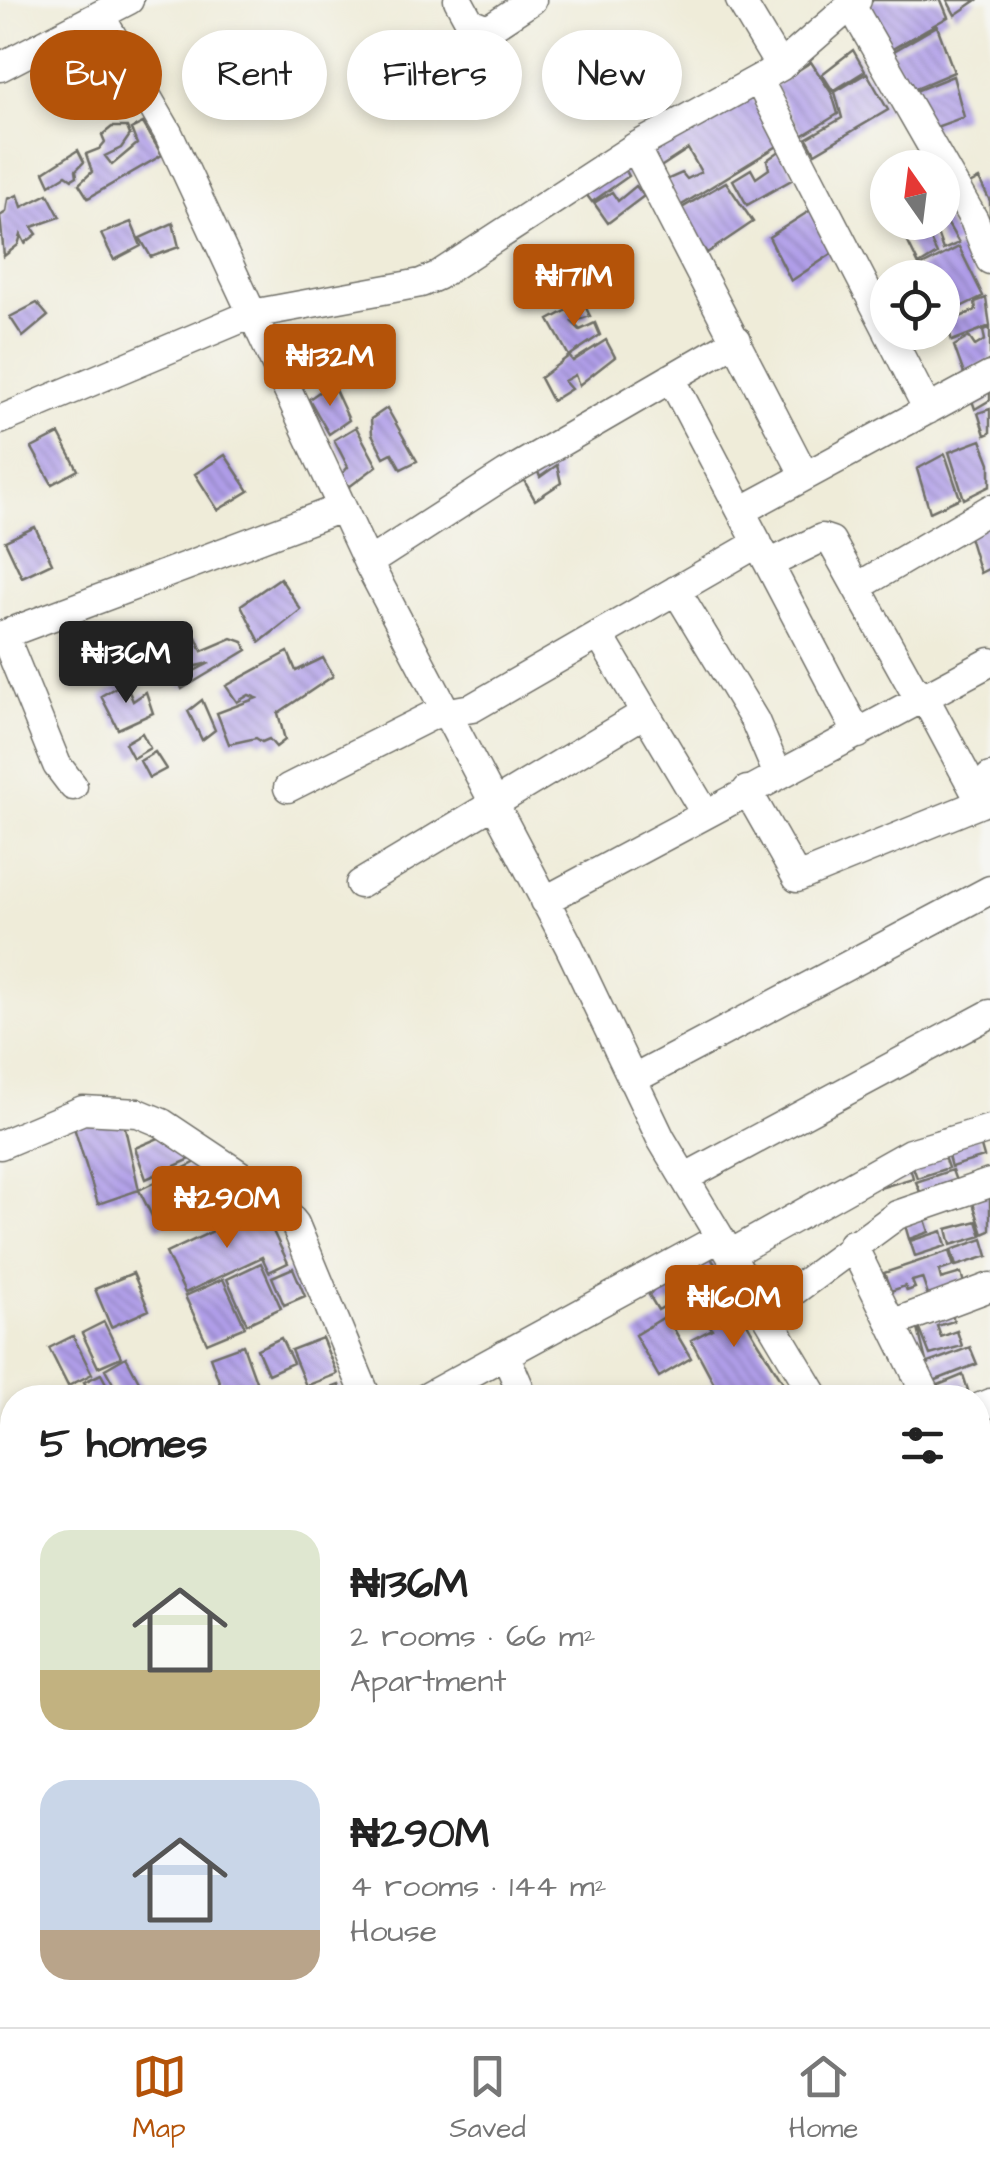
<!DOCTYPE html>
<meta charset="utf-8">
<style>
:root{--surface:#fff;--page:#f2f2f2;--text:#222;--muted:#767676;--line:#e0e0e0;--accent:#b45309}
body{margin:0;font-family:"Architects Daughter",sans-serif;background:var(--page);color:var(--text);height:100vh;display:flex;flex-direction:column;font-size:38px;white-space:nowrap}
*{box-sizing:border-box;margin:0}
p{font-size:32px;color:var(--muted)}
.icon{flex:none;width:55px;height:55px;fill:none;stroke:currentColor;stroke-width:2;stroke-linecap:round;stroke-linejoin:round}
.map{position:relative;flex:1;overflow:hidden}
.side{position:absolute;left:0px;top:1385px;width:990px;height:642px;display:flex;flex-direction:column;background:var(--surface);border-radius:40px 40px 0 0;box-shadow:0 5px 15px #0003}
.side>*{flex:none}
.top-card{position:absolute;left:30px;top:30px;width:930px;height:90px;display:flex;gap:20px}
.needle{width:65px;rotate:346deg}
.buttons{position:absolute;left:870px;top:150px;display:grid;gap:20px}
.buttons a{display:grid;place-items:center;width:90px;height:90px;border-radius:50%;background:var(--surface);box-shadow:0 5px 15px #0003;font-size:50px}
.price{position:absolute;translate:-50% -85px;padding:0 22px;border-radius:10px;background:var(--accent);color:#fff;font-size:32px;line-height:65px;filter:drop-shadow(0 2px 5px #0008)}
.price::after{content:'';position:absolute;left:50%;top:60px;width:30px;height:22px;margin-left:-15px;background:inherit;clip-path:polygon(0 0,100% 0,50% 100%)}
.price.selected{background:#222;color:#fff}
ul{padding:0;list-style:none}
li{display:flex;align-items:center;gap:30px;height:250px;padding:0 40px}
li span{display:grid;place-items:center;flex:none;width:280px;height:200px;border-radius:30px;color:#555}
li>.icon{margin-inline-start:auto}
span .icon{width:120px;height:120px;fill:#fffc;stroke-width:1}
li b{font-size:42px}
h2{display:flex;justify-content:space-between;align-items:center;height:120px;padding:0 40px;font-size:42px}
.pill{padding:0 35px;border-radius:45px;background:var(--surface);box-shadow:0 5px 15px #0003;font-size:35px;line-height:90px}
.pill.selected{background:var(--accent);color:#fff}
.tabs{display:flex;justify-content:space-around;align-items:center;height:140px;border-top:2px solid var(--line);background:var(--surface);font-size:28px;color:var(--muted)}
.tabs a{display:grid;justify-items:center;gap:5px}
.tabs .selected{color:var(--accent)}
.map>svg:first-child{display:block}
.building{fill:url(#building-back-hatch)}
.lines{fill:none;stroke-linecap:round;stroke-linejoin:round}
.minor-casing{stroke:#706f68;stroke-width:31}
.minor{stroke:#fff;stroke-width:28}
</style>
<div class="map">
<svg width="990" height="2027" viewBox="0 0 990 2027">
<defs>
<pattern id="building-back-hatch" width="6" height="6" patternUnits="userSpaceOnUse" patternTransform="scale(2.5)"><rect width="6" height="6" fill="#b09ee9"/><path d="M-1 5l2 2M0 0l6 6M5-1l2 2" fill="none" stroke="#8f81bd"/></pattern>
</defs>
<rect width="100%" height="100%" fill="#f6f6f2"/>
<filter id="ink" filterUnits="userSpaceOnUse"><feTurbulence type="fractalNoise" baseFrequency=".01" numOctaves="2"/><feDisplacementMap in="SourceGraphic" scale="20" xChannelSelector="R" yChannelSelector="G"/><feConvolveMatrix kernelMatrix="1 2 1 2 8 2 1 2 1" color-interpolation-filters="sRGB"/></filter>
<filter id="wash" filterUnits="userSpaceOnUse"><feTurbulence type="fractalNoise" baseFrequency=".0048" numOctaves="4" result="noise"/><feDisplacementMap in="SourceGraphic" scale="40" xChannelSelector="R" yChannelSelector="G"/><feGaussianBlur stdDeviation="2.25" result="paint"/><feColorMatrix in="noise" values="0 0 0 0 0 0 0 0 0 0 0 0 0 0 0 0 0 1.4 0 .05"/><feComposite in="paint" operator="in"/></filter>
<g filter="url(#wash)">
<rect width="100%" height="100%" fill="#efecd9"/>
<g id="blocks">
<path class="building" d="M873,0H941L948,17L887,52L865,9Z
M947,0H977L955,15Z
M937,26L954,72L909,91L889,54Z
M853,50L865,71L833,91L822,74Z
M811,62L832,94L838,114L802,136L774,86Z
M867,73L888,110L815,153L807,138L842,118L835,92Z
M953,76L964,117L928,130L913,92Z
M751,95L779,145L680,206L666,180L682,173L687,179L701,172L688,149L659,168L648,145Z
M143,123L162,155L88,198L79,184L92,172L86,154L99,149L105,142L102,135L112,127H127L130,135L121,148L105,156L112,165L137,144L131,129Z
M78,150L84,162L76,170L77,176L72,179L66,175L50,185L44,172Z
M781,150L795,178L747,205L733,180L751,169L756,178L769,169L767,160Z
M623,166L629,176L592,202L583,190Z
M979,179L990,201V223L964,187Z
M726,182L753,222L707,253L677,211Z
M636,186L644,196L608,223L594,203L612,192L618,201Z
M48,194L60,217L32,227L37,234L25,243L21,235L18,245L4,256L0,216L6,212L8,199L18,195L22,207Z
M814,208L836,251L791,281L769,237Z
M942,214L959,243L943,250L934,225L942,222Z
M131,222L141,246L114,260L101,234Z
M898,222H922L937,254L919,265Z
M173,223L179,247L151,257L140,238Z
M959,247L983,296L942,316V278H899Z
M986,298L990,326L952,341L945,317L955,312L958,318L976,310L975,302Z
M583,302L590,316L572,322L580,330L595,323L600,335L569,356L549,320Z
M37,303L48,316L23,337L10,317Z
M990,327V360L964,374L954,346L969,337L975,346L985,340L983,331Z
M606,340L615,357L579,385L575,375L564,381L571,389L552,401L540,378L569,356L573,361Z
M990,380V400L975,409L969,392Z
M332,383L349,420L329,434L309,399Z
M387,408L417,461L401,469L392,453L384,457L372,434L371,419Z
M990,409V433L985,435L978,413Z
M356,427L377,466L349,487L341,475L348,467L334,440Z
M59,434L78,470L52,484L32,448Z
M981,440L990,463V486L964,499L949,452Z
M945,454L960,498L930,512L917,469Z
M225,455L249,491L218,510L195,474Z
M557,465L561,483L535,500L521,475L536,467L540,477Z
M990,515V568L980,573L966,527Z
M35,527L52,563L22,577L5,541Z
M280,578L301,610L260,642L241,605Z
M196,637L202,651L232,638L243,642L247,650L182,689L178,679L210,663L192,667L188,660L172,673L164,658Z
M288,652L296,671L323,658L333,676L278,713L285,740L276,747L269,739L262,742L256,738L229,744L217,713L257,698L249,695L237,702L226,686Z
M125,682L133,701L146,692L153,713L118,729L101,696Z
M202,700L215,730L202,740L188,711Z
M142,733L150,748L133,758L125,743Z
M155,752L166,769L149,778L140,761Z
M123,1119L139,1190L98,1204L72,1121Z
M175,1131L195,1157L146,1179L135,1148Z
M978,1136L984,1157L951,1167L945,1145Z
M942,1151L948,1168L917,1178L911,1161Z
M207,1157L226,1195L158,1228L139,1190Z
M909,1163L913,1178L880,1188L875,1173Z
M952,1170L956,1181L920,1192L916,1182Z
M990,1193V1231L983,1234L972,1200Z
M262,1208L288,1263L269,1272L262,1257L185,1293L166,1253Z
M925,1219L929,1232L909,1239L905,1225Z
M977,1221L982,1236L951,1245L947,1229Z
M942,1231L946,1246L915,1256L910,1241Z
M983,1239L988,1256L956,1266L951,1250Z
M949,1251L954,1266L939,1271L941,1279L961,1273L965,1287L929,1298L922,1278L912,1281L915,1288L907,1291L905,1286L891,1291L884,1273Z
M711,1258L721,1274L689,1292L679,1276Z
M261,1263L281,1308L247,1324L227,1279Z
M293,1268L305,1296L284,1305L272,1277Z
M671,1268L686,1294L658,1310L649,1295Z
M133,1273L149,1310L111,1327L95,1289Z
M223,1279L245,1327L207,1343L185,1296Z
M722,1279L758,1342L793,1398H722L691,1340L712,1329L692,1296Z
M952,1314L954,1321L937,1326L941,1337L957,1331L962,1346L930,1355L919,1327Z
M666,1316L691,1358L659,1377L635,1335Z
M104,1322L121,1357L98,1367L82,1333Z
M918,1329L926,1361L916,1365L904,1335Z
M73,1336L92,1374L68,1386L49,1348Z
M281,1338L293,1363L268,1374L257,1349Z
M322,1338L337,1374L306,1386L291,1350Z
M243,1345L262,1398H225L210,1357Z
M970,1347L977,1364L926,1384L920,1366Z
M126,1357L148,1398H121L105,1369Z
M101,1374L109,1389L93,1398L84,1382Z
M963,1375L968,1390L935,1398L931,1388Z
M339,1385L344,1398H307L306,1397Z"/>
</g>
</g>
<g filter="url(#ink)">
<use href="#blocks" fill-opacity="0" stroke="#706f68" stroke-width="2.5"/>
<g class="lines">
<g class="minor-casing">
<path id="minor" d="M458,0L470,22L488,29L532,0
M740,0L780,67
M852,7L974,220L990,260
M100,15L168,133L368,563L569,946L661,1139L816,1398
M0,67L129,0
M759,81L888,331
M635,147L805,476
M888,332L928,410
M671,378L858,734
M0,420L252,314L421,283L437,276L635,147L780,67L857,0
M741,511L990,376
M368,563L506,474L737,340
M769,564L822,538L831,541L911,685L926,700L981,803
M859,586L990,509
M676,590L755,721L778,775
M4,635L57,765L73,786
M599,635L705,813
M0,636L341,508
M288,788L433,715L472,708L758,543
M747,790L797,878L981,803L990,777
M360,884L645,713
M544,901L990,662
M632,1080L990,890
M0,1145L83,1110L138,1113L162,1123L273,1197L295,1224L367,1398
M684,1178L990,1014
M852,1244L928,1398
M732,1253L910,1153L990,1129
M764,1313L897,1215L990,1183
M891,1324L990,1287
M505,1354L524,1398
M425,1398L719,1238
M978,1408L990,1403
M978,1679L990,1672
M0,1732L12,1725
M978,1804L990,1798
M978,1906L990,1901
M0,1990L12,2006
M978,2006L990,2001
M25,2021L34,2015
M363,2027L379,2015
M557,2027L573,2015
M727,2027L744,2015
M929,2027L957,2015"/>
</g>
<use href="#minor" class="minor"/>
</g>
</g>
</svg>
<div class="buttons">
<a><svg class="needle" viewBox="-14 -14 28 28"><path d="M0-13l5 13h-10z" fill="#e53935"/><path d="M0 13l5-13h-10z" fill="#767676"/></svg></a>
<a><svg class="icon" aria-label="locate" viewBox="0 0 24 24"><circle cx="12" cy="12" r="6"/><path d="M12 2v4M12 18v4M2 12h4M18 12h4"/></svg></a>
</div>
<b class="price" style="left:574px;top:329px">₦171M</b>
<b class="price" style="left:330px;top:409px">₦132M</b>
<b class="price selected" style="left:126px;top:706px">₦136M</b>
<b class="price" style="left:227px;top:1251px">₦290M</b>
<b class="price" style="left:734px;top:1350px">₦160M</b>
<div class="top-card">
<a class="pill selected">Buy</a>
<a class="pill">Rent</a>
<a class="pill">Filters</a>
<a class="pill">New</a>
</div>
<section class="side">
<h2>5 homes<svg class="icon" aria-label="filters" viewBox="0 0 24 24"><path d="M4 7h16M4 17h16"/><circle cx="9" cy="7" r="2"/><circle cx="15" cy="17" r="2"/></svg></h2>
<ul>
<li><span style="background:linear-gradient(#dfe7d0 70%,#c2b280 0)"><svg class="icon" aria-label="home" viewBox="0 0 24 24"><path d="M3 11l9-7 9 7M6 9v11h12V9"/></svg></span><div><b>₦136M</b><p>2 rooms · 66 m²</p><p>Apartment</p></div></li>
<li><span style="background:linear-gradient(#c9d6e8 75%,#b9a48a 0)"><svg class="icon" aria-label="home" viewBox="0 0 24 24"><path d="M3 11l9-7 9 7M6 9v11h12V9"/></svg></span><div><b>₦290M</b><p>4 rooms · 144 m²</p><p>House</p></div></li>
</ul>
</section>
</div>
<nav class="tabs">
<a class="selected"><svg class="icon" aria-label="map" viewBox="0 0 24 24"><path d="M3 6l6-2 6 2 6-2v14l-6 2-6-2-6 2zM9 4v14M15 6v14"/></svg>Map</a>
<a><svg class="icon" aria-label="saved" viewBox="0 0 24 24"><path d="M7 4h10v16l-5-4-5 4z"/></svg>Saved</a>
<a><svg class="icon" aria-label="home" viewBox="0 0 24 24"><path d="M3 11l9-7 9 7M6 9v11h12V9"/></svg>Home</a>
</nav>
